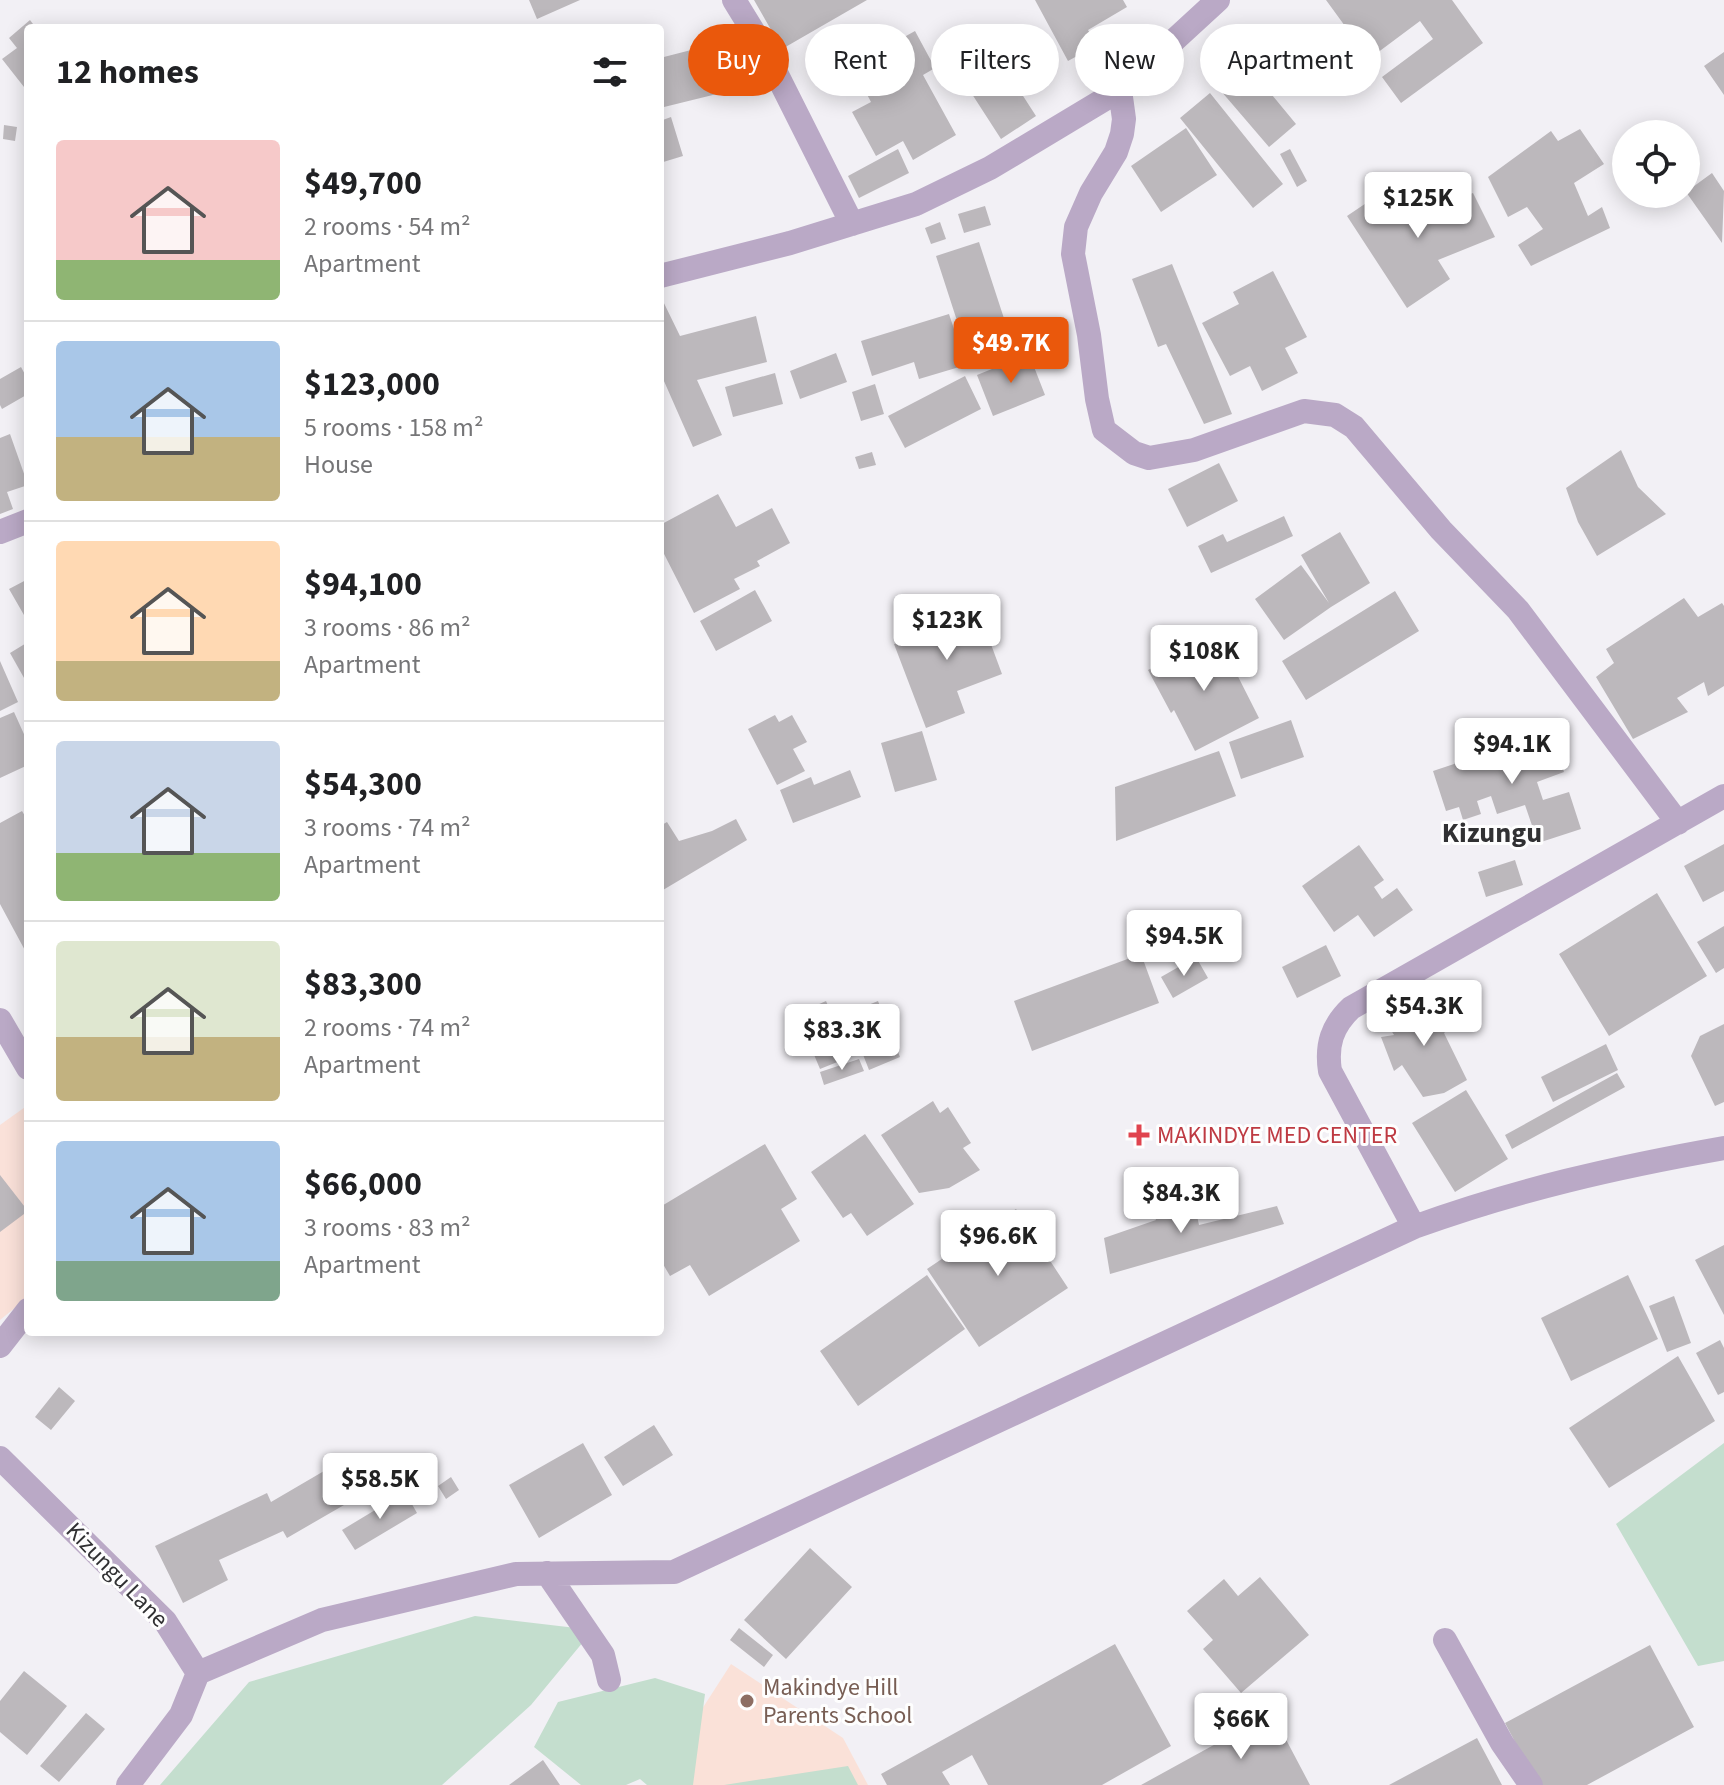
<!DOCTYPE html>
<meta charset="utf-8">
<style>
:root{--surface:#fff;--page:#f2f2f2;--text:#202124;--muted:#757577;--line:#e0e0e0;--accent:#ea580c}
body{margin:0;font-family:"Source Sans 3",sans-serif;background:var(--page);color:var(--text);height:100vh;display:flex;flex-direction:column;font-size:30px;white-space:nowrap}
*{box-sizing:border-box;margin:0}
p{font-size:26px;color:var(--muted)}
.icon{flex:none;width:44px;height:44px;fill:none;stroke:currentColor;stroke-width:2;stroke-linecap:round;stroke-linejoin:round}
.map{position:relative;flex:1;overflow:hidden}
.side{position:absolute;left:24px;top:24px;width:640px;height:1312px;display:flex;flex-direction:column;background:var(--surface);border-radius:8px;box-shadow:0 4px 20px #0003}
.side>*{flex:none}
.top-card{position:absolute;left:688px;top:24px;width:760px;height:72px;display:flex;gap:16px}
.tools{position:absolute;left:1612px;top:120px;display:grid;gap:16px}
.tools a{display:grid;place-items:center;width:88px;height:88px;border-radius:50%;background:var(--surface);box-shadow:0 4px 20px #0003;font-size:40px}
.price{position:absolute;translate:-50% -68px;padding:0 18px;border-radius:8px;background:#fff;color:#222;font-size:26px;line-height:52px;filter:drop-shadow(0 2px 4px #0008)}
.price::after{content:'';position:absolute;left:50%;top:48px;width:24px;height:18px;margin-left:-12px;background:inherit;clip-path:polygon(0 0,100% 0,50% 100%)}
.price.active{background:var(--accent);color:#fff}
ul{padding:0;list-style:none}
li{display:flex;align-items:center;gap:24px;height:200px;padding:0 32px}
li+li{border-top:2px solid var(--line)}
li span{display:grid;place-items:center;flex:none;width:224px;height:160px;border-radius:8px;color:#555}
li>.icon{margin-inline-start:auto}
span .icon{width:96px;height:96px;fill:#fffc;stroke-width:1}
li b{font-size:34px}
h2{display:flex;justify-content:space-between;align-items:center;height:96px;padding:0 32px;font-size:34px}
.pill{padding:0 28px;border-radius:36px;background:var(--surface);box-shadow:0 4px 20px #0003;font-size:28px;line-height:72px}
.pill.active{background:var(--accent);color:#fff}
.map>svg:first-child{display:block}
.commercial{fill:#fae1d9}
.education{fill:#fae1d8}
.green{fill:#c4dece}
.building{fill:#bcb8bc}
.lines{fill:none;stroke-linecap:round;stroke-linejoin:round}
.minor{stroke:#baa9c6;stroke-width:24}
.health-dot{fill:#e0444e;stroke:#fefefe;stroke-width:3}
.education-dot{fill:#8d6e63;stroke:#fefefe;stroke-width:3}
.labels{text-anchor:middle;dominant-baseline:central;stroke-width:6;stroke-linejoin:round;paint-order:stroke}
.health-label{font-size:24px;fill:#be3a42;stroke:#fefefe;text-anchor:start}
.street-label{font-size:24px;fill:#313133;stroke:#fefefe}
.education-label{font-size:24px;fill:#785e54;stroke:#fefefe;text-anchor:start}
.quarter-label{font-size:28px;font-weight:bold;fill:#313133;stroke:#fefefe}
</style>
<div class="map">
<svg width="1724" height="1785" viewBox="0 0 1724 1785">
<rect width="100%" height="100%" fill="#f2f0f5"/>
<path class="commercial" d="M28,1105V1297L0,1320V1125Z"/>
<path class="education" d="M731,1664L843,1738L868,1785H653Z"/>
<path class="green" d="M1724,1443V1661L1698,1666L1616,1524Z
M475,1616L593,1630L531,1705L442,1785H160L249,1682Z
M655,1678L705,1694L693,1785H647L640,1779L626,1785H581L534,1747L558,1702Z
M848,1766L858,1785H724Z"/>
<path class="building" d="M529,0H580L537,19Z
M754,0H867L782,49Z
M1035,0H1123L1127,7L1088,30L1097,45L1068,61Z
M1326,0H1452L1483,43L1401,103L1382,77L1433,39L1420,21L1369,59Z
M30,20L36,28H28V84L24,87L2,59L17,48L9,38Z
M915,31L935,68L923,75L956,135L913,160L903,141L876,156L852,112L871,102L852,66Z
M715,36L729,91L660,108V58L695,49L693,41Z
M985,37L1036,116L1001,139L950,60Z
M1724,52V95L1704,66Z
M1243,60L1296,124L1269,147L1215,84Z
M1210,93L1283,184L1253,208L1180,118Z
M671,117L683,156L660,163V121Z
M4,125L17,127L15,141L3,139Z
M1186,128L1217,175L1161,212L1131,166Z
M1580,129L1604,164L1574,183L1588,216L1602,207L1610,228L1531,266L1518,245L1543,229L1527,207L1508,217L1488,177L1551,131L1558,141Z
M898,149L909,173L859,198L848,176Z
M1290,149L1307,181L1297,187L1280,154Z
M1712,173L1724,191L1722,243L1686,192Z
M1390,187L1409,217L1473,193L1495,237L1438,260L1450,279L1407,308L1347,216Z
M985,206L991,225L964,233L958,214Z
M940,222L946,239L931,244L925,228Z
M979,242L1015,352L972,367L936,256Z
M1172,264L1232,414L1204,424L1166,344L1158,347L1132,279Z
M1273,271L1307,337L1285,348L1298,373L1262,391L1250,366L1230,376L1202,323L1239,304L1233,292Z
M660,295L680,336L756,316L767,362L697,380L722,435L693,447L660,372Z
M949,314L966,365L919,379L914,362L872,376L861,341Z
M836,353L847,382L800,399L790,371Z
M1029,354L1045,395L993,416L977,375Z
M21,367L28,380V394L2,409L0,405V379Z
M775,373L783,404L733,417L725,387Z
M965,376L981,409L905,448L888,416Z
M875,384L884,414L861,421L852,392Z
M10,434L28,485L7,492L13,509L0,514V438Z
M1621,450L1638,487L1666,514L1597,556L1578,522L1566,488Z
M872,452L876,465L859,469L855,457Z
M1219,463L1238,501L1187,527L1168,489Z
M718,494L736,527L772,508L790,543L757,561L760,566L734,579L740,589L694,613L660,546V525Z
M1284,516L1293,536L1211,573L1198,546L1223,534L1227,542Z
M1340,532L1370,583L1331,607L1284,640L1255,599L1301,565L1329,603L1301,555Z
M28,579V622L9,589Z
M755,590L772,621L716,651L700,621Z
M1395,591L1419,631L1306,700L1282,661Z
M1684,598L1698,617L1722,603L1724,606V686L1708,696L1704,682L1677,698L1688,712L1633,739L1596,677L1614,663L1606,649Z
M966,600L971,615L979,612L1002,674L957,691L965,713L926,728L894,644L935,629L930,614Z
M1217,635L1259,718L1195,751L1174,710L1171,713L1148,670Z
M28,642V685L10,653Z
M0,661L18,702L0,711Z
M14,712L28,743V765L0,778V718Z
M775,715L779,722L792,715L807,742L793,749L805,771L777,785L748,729Z
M1291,720L1304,757L1241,779L1229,742Z
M922,731L937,780L895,792L881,743Z
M1550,732L1564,772L1537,782L1543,800L1569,792L1581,829L1538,843L1525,805L1497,814L1491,796L1477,801L1481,814L1463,820L1459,807L1446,811L1433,771Z
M1219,751L1236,796L1116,841L1115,787Z
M850,770L861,797L793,823L780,790L811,777L814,785Z
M22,811L28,821V956L0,904V823Z
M736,819L747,840L663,890L660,885V826L667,822L679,841L712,831Z
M1724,844V891L1703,902L1684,866Z
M1359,845L1384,880L1374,887L1382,899L1397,888L1413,910L1374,937L1358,915L1334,932L1302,886Z
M1515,860L1523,885L1486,897L1478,872Z
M1657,893L1707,976L1609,1036L1559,954Z
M1724,926V968L1716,973L1697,942Z
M1326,945L1341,976L1297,998L1282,967Z
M1141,954L1159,1003L1032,1051L1014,1001Z
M1196,957L1208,978L1173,998L1161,977Z
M1433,995L1449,1028L1444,1033L1467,1080L1444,1093L1423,1097L1402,1065L1394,1071L1381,1037L1394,1035L1385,1020Z
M826,1001L834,1019L878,1001L900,1057L869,1070L862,1052L820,1069L797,1014Z
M1724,1024V1102L1715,1106L1691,1056L1700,1036Z
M1606,1044L1618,1070L1553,1102L1541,1077Z
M859,1059L864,1071L824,1085L820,1072Z
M1617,1073L1625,1087L1512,1149L1505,1135Z
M1466,1090L1508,1159L1455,1192L1412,1123Z
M933,1101L940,1113L948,1107L971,1143L963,1148L980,1170L949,1188L919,1193L881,1135Z
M865,1134L914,1204L867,1236L851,1213L843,1218L811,1172Z
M765,1144L797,1199L781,1209L800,1241L709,1296L690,1265L670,1276L660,1259V1207Z
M0,1175L28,1211L0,1232Z
M1193,1197L1199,1225L1277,1206L1284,1224L1110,1274L1104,1238L1156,1220L1153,1212Z
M1016,1209L1068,1288L979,1347L927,1269Z
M1724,1245V1315L1695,1260Z
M927,1275L965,1329L858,1406L820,1351Z
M1628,1275L1658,1339L1571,1381L1541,1318Z
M1674,1296L1691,1343L1667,1352L1649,1306Z
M1720,1340L1724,1348V1392L1718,1395L1696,1353Z
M1678,1356L1715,1421L1609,1488L1569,1428Z
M59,1387L75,1401L51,1430L35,1417Z
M654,1425L673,1455L623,1486L604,1457Z
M583,1443L612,1495L539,1538L509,1485Z
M324,1471L344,1505L287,1538L283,1531L219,1560L228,1580L183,1603L155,1546L267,1493L271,1502Z
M451,1477L459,1490L446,1499L438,1486Z
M405,1492L417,1513L355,1550L342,1530Z
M810,1548L852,1587L786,1659L744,1620Z
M1260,1577L1309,1635L1241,1693L1203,1649L1213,1640L1187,1611L1224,1579L1238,1596Z
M739,1628L773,1655L764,1667L730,1640Z
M1115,1644L1171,1746L1102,1785H988L972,1755L942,1772L950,1785H887L881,1774Z
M1650,1645L1694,1727L1587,1785H1538L1505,1723Z
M24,1671L67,1706L27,1755L0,1732V1701Z
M86,1713L105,1729L59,1782L40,1766Z
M1272,1713L1310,1785H1141Z
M1477,1738L1502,1785H1389Z
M543,1760L560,1785H509Z"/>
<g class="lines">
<path class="minor" d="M734,0L764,49L852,224
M1120,90L1124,119L1122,134L1116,152L1091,193L1076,227L1073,254L1089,335L1097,399L1104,430L1134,453L1149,458L1194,450L1304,411L1335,415L1354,427L1441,530L1518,610L1678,823
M660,276L790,243L916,204L990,168L1120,90L1218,0
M0,532L28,521
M0,1020L28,1068
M1414,1227L1330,1071C1326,1045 1332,1026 1351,1008L1724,796
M0,1346L28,1310
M0,1458L165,1621L198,1673L181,1715L128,1785
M547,1573L603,1655L609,1680
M1445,1640L1502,1743L1531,1785
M198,1673L322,1620L516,1574L674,1572L1414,1227C1516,1190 1616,1167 1724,1148"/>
</g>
<path class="health-dot" d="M1135 1123h8v8h8v8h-8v8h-8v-8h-8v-8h8z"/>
<circle class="education-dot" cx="747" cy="1701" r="8"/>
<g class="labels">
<g class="health-label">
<text x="1157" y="1135">MAKINDYE MED CENTER</text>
</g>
<g class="street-label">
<text transform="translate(117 1575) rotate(46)">Kizungu Lane</text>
</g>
<g class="education-label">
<text x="763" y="1687">Makindye Hill<tspan x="763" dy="28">Parents School</tspan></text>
</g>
<g class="quarter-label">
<text x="1492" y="833">Kizungu</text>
</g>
</g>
</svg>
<div class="tools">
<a><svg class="icon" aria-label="locate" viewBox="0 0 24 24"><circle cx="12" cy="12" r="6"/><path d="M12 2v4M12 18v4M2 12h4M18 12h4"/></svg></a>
</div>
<b class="price" style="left:1418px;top:240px">$125K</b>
<b class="price active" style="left:1011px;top:385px">$49.7K</b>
<b class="price" style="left:947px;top:662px">$123K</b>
<b class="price" style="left:1204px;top:693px">$108K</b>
<b class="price" style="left:1512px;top:786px">$94.1K</b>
<b class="price" style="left:1184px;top:978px">$94.5K</b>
<b class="price" style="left:1424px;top:1048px">$54.3K</b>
<b class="price" style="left:842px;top:1072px">$83.3K</b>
<b class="price" style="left:1181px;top:1235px">$84.3K</b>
<b class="price" style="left:998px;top:1278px">$96.6K</b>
<b class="price" style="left:380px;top:1521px">$58.5K</b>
<b class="price" style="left:1241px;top:1761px">$66K</b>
<div class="top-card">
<a class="pill active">Buy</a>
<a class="pill">Rent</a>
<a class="pill">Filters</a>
<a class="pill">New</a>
<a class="pill">Apartment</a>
</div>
<section class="side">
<h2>12 homes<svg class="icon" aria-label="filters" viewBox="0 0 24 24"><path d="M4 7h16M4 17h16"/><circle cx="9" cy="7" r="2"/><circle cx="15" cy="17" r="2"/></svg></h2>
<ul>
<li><span style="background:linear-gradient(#f6c9c9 75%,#8fb573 0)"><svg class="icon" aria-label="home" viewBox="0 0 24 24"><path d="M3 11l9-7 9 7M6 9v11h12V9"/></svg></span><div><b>$49,700</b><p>2 rooms · 54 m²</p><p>Apartment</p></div></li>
<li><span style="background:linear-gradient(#a9c7e8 60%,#c2b280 0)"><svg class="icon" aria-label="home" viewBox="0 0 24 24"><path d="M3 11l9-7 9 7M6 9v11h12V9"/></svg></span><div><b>$123,000</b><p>5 rooms · 158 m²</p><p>House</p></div></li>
<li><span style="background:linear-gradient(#ffd9b3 75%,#c2b280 0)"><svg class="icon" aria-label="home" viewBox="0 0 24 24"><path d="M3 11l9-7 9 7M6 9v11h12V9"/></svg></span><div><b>$94,100</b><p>3 rooms · 86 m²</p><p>Apartment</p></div></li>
<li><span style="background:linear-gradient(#c9d6e8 70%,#8fb573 0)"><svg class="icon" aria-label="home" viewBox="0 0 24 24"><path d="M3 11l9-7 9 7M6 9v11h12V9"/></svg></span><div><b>$54,300</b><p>3 rooms · 74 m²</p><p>Apartment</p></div></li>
<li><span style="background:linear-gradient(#dfe7d0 60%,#c2b280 0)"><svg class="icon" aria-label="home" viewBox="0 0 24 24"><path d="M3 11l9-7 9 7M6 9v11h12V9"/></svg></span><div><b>$83,300</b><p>2 rooms · 74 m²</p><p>Apartment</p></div></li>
<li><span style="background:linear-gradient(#a9c7e8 75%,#7fa58c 0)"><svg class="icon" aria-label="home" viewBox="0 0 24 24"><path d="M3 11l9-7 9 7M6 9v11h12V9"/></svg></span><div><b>$66,000</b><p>3 rooms · 83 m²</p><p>Apartment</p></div></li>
</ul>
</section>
</div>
